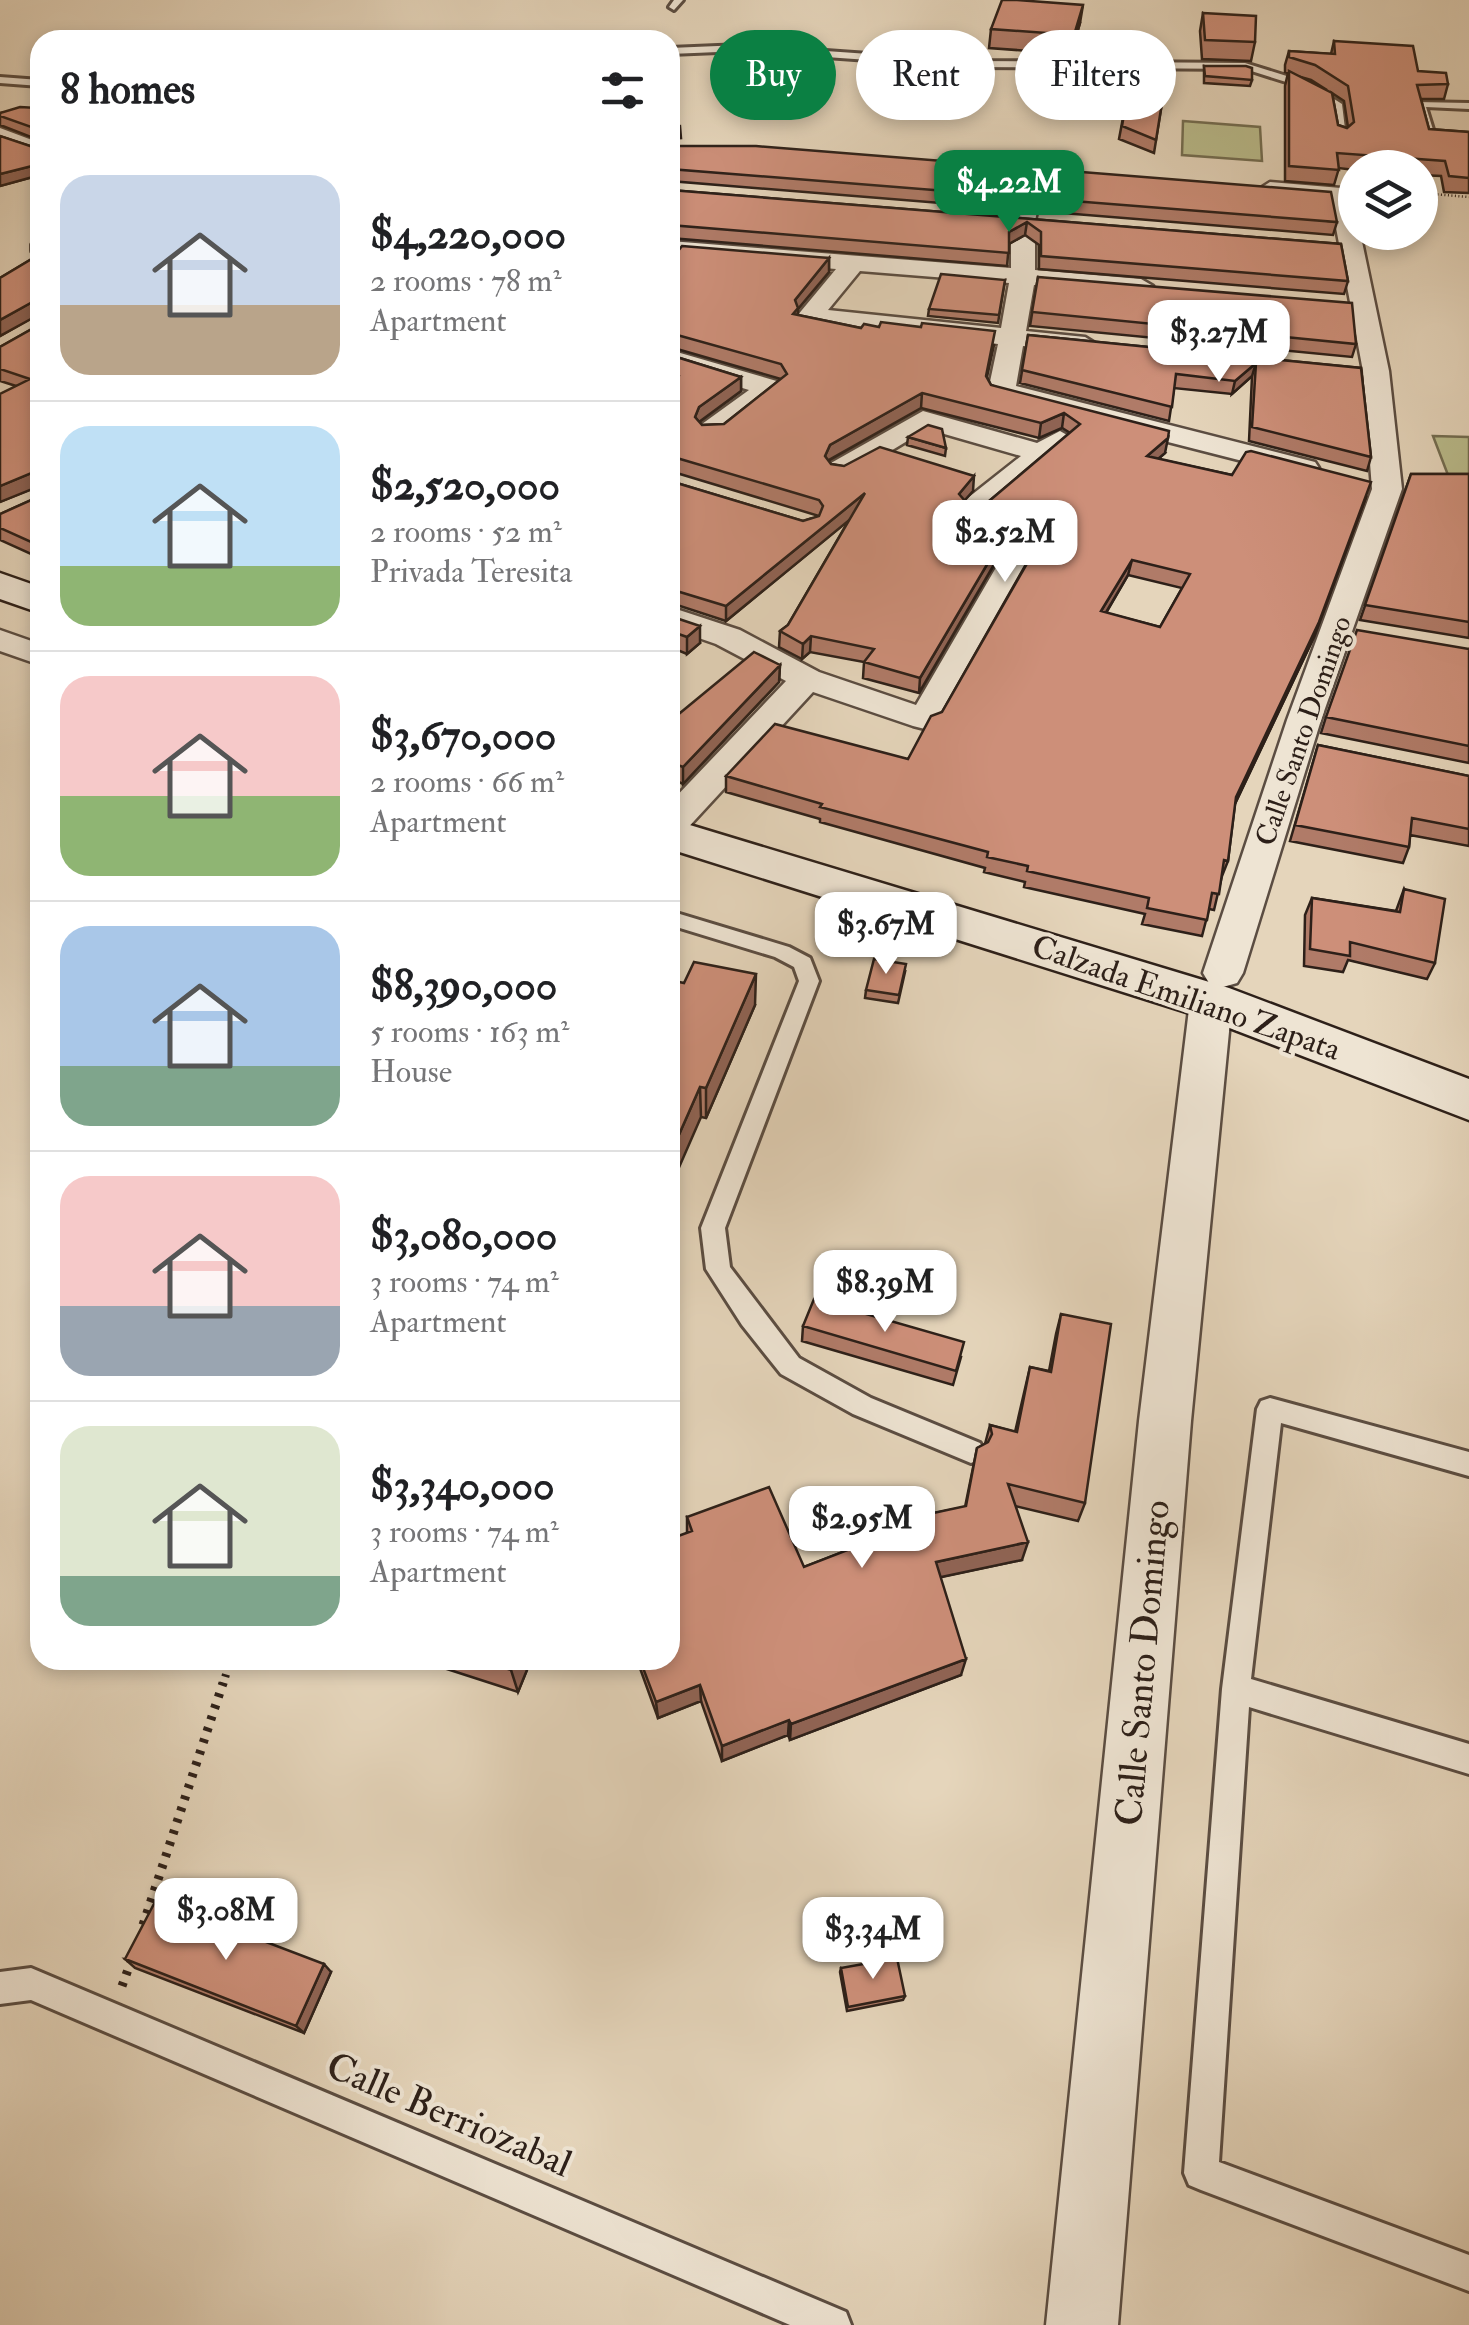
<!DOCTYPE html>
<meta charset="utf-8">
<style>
:root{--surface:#fff;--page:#f2f2f2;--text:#202124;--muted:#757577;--line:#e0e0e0;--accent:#0b8043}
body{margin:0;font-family:"IM FELL Double Pica",serif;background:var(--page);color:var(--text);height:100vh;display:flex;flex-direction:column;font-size:38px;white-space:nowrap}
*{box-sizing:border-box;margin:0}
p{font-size:32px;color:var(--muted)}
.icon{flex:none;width:55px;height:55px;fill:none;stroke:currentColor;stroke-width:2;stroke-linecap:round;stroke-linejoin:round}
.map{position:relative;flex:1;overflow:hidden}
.details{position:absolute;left:30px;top:30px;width:650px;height:1640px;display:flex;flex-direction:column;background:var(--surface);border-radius:30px;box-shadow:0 5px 15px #0003}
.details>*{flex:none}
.banner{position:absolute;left:710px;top:30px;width:608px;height:90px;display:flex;gap:20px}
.controls{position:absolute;left:1338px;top:150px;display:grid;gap:20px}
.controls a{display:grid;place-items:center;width:100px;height:100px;border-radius:50%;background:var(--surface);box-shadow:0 5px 15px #0003;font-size:50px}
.price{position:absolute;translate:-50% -85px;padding:0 22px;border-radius:20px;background:#fff;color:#222;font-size:32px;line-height:65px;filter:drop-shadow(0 2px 5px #0008)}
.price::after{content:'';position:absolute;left:50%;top:60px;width:30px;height:22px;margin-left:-15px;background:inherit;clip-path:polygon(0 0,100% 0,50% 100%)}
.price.active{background:var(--accent);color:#fff}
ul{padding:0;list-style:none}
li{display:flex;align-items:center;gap:30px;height:250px;padding:0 30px}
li+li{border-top:2px solid var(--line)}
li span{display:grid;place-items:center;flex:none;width:280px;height:200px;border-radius:30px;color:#555}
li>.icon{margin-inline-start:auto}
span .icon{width:120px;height:120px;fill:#fffc;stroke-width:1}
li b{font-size:42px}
h2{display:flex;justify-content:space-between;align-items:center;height:120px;padding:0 30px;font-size:42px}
.tag{padding:0 35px;border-radius:45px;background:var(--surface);box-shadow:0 5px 15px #0003;font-size:35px;line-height:90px}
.tag.active{background:var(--accent);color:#fff}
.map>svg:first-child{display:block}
.green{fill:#babc8c;stroke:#746e52;stroke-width:2.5}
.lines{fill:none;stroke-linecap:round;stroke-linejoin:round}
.lane-casing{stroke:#5b4d42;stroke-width:6}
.street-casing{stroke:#5b4d42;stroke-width:5}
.secondary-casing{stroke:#2d2019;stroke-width:5}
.path-far2{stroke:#2d2019;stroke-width:2.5;stroke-dasharray:1 2.5;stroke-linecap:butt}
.path-far1{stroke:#2d2019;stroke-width:8;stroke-dasharray:2.5 6;stroke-linecap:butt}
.path{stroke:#2d2019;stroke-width:9;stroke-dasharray:4 8;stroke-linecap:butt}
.lane{fill:#eee4d3;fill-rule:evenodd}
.street{fill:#eee4d3;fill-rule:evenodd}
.secondary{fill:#eee4d3;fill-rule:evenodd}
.wall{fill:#b07b68;stroke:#2d2019;stroke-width:2.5;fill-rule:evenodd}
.shaded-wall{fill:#906455;stroke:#2d2019;stroke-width:2.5}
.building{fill:#cd8f79;stroke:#2d2019;stroke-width:2.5;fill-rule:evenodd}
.labels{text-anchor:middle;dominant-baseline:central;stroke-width:8;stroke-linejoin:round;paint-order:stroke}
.far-street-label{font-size:28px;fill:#2d2019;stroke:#eee4d3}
.street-label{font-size:32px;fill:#2d2019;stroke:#eee4d3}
.near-street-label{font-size:38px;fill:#2d2019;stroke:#eee4d3}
</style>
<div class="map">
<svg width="1469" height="2325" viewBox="0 0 1469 2325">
<rect width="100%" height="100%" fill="#e5d5bb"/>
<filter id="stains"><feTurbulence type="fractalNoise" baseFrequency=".002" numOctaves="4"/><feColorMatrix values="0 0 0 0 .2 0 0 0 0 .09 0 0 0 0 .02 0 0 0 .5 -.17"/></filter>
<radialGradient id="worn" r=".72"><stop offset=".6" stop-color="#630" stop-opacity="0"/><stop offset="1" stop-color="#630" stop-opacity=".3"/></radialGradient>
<path class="green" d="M1183,121L1260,127L1262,161L1182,155Z
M1433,436L1469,437V476L1448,475Z"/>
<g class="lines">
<g class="lane-casing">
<path id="lane" d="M674,0H683L674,10L669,7Z
M742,45L968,61L1245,63L1309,83L1342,104L1346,137L1341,140L1336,137L1332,105L1302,87L1245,69L968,67L742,51L670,54V48Z
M0,77L40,80V86L0,83Z
M1416,102L1469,103V109L1426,107L1435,136L1469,138V144L1427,141Z
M32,245H40V253L32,251Z
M670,911L789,947L810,958L819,981L725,1228L730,1267L799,1358L871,1398L980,1443L984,1451L980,1459L971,1463L853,1414L781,1374L742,1325L706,1269L701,1228L799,981L794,967L775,957L670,925Z
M1270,1398L1469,1452V1476L1281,1423L1251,1679L1469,1744V1774L1249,1707L1219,2162L1469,2255V2291L1201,2190L1189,2185L1184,2173L1222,1689L1257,1409L1261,1401Z
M31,1968L846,2312L851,2325H790L31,2000L0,2004V1972Z"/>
</g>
<g class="street-casing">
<path id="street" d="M0,128L40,143V157L0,142Z
M1035,162L1046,169L1035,221V270L1141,279L1153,286L1141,293L1034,285L1026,331L1085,337L1098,345L1085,353L1023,346L1016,386L1315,462L1319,468L1315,474L1305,477L992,397L988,391L998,344L801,321L797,316L836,269L670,255V241L1011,268V221L1024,169ZM860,271L1009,283L1001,328L828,310Z
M1270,182L1341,188L1352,195L1355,232H1360L1389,371L1402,489L1321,720L1243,973L1237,983L1223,987L1209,983L1203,973L1287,720L1372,489L1363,371L1331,201L1262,194L1259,189Z
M670,350L780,382L783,388L722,436H702L698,430L702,424L749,390L670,366Z
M923,411L1037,443L1060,431L1074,439L986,513H964L960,507L964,501L1021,456L927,429L851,475H831L827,469L831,463Z
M1027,531L1038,534L1042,540L937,726L925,729L913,726L813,692L683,833L670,837V803L786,681L716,644L670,628V607L740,630L819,672L916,705L1012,540L1016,534Z
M0,630L40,644V665L0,651Z
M1211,986L1226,991L1232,1001L1191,1421L1118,2325H1046L1139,1421L1190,1001L1196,991Z"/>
</g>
<g class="secondary-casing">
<path id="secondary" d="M0,573L40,587V613L0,599Z
M670,819L1229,988L1469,1079V1120L1193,1014L670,849Z"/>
</g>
<path class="path-far2" d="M1420,193L1469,197"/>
<path class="path-far1" d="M223,1685L230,1660"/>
<path class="path" d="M143,1925L223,1683
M122,1986L133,1956"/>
<use href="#lane" class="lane"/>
<use href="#street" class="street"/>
<use href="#secondary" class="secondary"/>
</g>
<path class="wall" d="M1203,13L1255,42L1251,61L1202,59L1200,31Z
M1080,23L1071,54L989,48L991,29Z
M1334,41L1448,84L1444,99H1421L1429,129L1469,132V193L1444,192L1441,176L1420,175V168H1355V170L1339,168L1334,185L1285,181V86L1288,73L1285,72V65L1289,51L1331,54ZM1297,76L1311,80L1327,90ZM1332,93L1344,101L1348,127L1347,128L1338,125Z
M1204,66L1252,80L1250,86L1204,83Z
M1132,70L1167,72L1154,153L1119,139Z
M40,102V175L0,186V136L39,149V140L0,125V113L37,108Z
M670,146L1337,222L1333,235L670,181Z
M670,190L1341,244L1348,281L1344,294L1039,269V245L1025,235L1009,244L1007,266L670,238Z
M40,254V558L0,540V514L36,498V487L0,502L16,386L0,381V347L37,326V315L0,336V278Z
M829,258V272L798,309V315L861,328L994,345L987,377L991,385L1165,453L1158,459L1232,475L1366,497L1314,637L1235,804L1228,861L1222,876L1214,910L1209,909L1202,936L1142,924L1145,914L1024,887L1025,882L984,872L985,868L820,822V819L726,792V776L908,759L942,712L1042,536L1039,530L1026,527L1013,532L919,693L863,678L864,662L810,652L802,659L779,647L780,631L788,625L849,520L726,621L671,603L670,605V481L803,521L819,516L670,471V355L741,377V391L699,422L702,425L724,424L781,379L670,347V261ZM921,408L1039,438L1062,428L1070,433L988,502H966L964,500L973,491L831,464L828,461ZM1128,575L1182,588L1160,627L1106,613Z
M1038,277L1356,344L1352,357L1030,326Z
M1005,280L998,323L928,316L929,309Z
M1028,335L1361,368L1371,457L1367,471L1249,441L1252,376L1232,394L1174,388L1169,421L1020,383Z
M908,437L946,448L945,456L907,445Z
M1411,474H1469V638L1360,620Z
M670,616L700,643L687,654L670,647Z
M1469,649V763L1321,733L1326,717Z
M780,665L779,682L683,784L670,778V715L680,713Z
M1318,745L1469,776V846L1410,835L1409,847L1403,863L1290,841Z
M1404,889L1435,963L1427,979L1348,960L1343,972L1304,966L1305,915L1312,898L1396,911Z
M905,972L898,1003L865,998L866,990Z
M670,980L755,1005L706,1118L701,1117Z
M1061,1314L1085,1503L1078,1521L1015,1506L1022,1560L940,1577L961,1675L790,1740L788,1735L722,1761L701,1701L658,1718L637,1660H670L687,1533V1517L804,1567L923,1521L924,1515L965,1507L977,1448L985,1444L990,1425L1015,1432L1030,1367L1049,1371L1056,1334Z
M803,1326L961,1357L953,1385L802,1341Z
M419,1660H531L518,1692Z
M125,1959L331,1972L304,2033L135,1968Z
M841,1968L905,1996L903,2000L847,2011L840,1972Z"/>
<path class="shaded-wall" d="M1083,5L1080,23L1071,54L1074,35Z
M680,126L681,138L670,139V127Z
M40,164V175L0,186V174Z
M1027,222L1025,235L1007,245L1009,232Z
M829,258V272L798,309L797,322L793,328L795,300Z
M36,300L40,314L0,336V320Z
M1256,363L1252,376L1232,394L1235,381Z
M741,377V391L699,422L695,417L699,407Z
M922,393L921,408L829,460L824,471L825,456L830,445Z
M1064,413L1062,428L1039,438L1041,423Z
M1168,438L1165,453L1144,471L1147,456Z
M36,471L40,486L0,502V486Z
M974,476L973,491L957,509L959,494Z
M865,493L864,508L726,621V606Z
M1366,497L1314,637L1231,812L1236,797Z
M1028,512L1026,527L1013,532L919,693L920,678L1015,517Z
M1132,560L1128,575L1098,626L1101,611Z
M700,626V643L687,654V637Z
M811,636L810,652L802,659L803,644Z
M780,665L779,682L683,784V767Z
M756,974L755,1005L706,1118V1088Z
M700,1087L701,1117L670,1188V1155Z
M1028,1542L1022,1560L932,1579L936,1562Z
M966,1659L961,1675L790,1740L791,1724Z
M515,1660H531L518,1692L511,1670Z
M700,1685L701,1701L658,1718L656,1702Z
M789,1720L788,1735L722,1761V1746Z
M324,1964L331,1972L304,2033L296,2026Z"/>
<path class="building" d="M1002,0H1017L1083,5L1074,35L991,29Z
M1203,13L1256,16L1255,42L1205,40Z
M1334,41L1413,46L1418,71L1446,73L1448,84L1417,85L1429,129L1469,132V178L1449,176L1445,161L1337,153L1339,170L1289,166V71L1332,93L1338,125L1347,128L1354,122L1348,86L1315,65L1289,57V51L1335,54Z
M1204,66H1246L1252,68V80L1205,76Z
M1132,70L1167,72L1156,140L1122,126Z
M40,102V164L0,174V136L39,149L40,130L0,116V113L20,107L37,108Z
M670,146H756L1331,192L1337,222L670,169Z
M670,190L1341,244L1348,281L1041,256V232L1027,222L1009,232V253L670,225Z
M682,246L829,258L795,300L798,308L793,314L861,328L864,324L879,327L881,322L921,327L922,323L995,331L986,376L991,385L1169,431L1168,438L1147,456L1232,475L1246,452L1251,451L1371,482L1319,622L1236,797L1228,861L1224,860L1219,894L1212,893L1207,920L1147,908L1149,898L1027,871L1028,866L987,857L988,852L820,807L822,804L726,776L775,724L908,759L931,716L942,712L1048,527L1041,515L1028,512L1015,517L920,678L864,662L874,649L811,636L803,644L780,631L788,625L865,493L726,606L670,589V481L803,521L819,516L823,506L819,500L670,456V381L678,376L670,373V355L741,377L699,407L695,417L702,425L724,424L787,374L781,364L670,333V261ZM922,393L1041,423L1064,413L1080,424L988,502H966L959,494L974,476L880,447L844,466L831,464L825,456L830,445ZM1132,560L1190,574L1160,627L1101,611Z
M40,254V546L0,528V514L36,498V471L0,486V394L30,379L0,369V347L37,326L36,300L0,320V278Z
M941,274L1005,280L999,315L929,309Z
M1038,277L1352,303L1356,344L1032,312Z
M1028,335L1361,368L1371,457L1252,427L1256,363L1235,381L1176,374L1172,407L1022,370Z
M928,425L942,429L946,448L908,437Z
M1411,474H1469V622L1365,605Z
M670,616L700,626L687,637L670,631Z
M1357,630L1469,649V746L1326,717Z
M754,652L780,665L683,767L670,762V715L675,711L680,713Z
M1318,745L1469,776V829L1412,818L1409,847L1295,825Z
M1404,889L1445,899L1435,963L1350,942V956L1310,949L1312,898L1400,912Z
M874,959L906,964L899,995L866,990Z
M694,962L756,974L706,1088L700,1087L670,1155V980L684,983Z
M814,1299L964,1342L956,1371L803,1326Z
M1061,1314L1111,1324L1085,1503L1008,1484L1028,1542L936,1562L966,1659L791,1724L789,1720L722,1746L700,1685L656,1702L640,1660H670V1539L692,1531L687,1517L769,1487L804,1567L925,1520L924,1515L966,1506L977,1448L988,1442L992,1434L990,1425L1017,1432L1030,1367L1051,1372Z
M481,1660H515L511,1670Z
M156,1900L324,1964L296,2026L125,1959Z
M897,1958L905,1996L848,2007L841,1968Z"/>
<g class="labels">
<g class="far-street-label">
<text transform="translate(1304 731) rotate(-71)">Calle Santo Domingo</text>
</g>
<g class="street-label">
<text transform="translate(1186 998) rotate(19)">Calzada Emiliano Zapata</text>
</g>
<g class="near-street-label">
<text transform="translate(1143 1663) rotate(-85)">Calle Santo Domingo</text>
<text transform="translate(449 2115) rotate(23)">Calle Berriozabal</text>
</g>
</g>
<rect width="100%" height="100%" filter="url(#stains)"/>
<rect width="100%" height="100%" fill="url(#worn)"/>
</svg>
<div class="controls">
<a><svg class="icon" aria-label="layers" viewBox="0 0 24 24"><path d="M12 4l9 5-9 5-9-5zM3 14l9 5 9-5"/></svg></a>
</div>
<b class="price active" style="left:1009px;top:235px">$4.22M</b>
<b class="price" style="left:1219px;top:385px">$3.27M</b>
<b class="price" style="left:1005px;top:585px">$2.52M</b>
<b class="price" style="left:886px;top:977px">$3.67M</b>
<b class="price" style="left:885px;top:1335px">$8.39M</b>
<b class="price" style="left:862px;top:1571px">$2.95M</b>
<b class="price" style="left:226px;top:1963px">$3.08M</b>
<b class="price" style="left:873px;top:1982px">$3.34M</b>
<div class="banner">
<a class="tag active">Buy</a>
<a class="tag">Rent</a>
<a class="tag">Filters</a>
</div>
<section class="details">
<h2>8 homes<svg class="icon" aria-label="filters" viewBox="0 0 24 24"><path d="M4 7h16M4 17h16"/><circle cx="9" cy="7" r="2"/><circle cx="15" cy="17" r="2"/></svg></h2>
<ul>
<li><span style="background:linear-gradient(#c9d6e8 65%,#b9a48a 0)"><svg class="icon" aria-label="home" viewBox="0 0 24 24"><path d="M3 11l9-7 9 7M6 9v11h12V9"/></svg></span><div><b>$4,220,000</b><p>2 rooms · 78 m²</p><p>Apartment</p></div></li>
<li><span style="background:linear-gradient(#bfe0f5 70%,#8fb573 0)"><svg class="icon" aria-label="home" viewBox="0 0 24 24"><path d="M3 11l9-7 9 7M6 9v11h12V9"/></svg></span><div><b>$2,520,000</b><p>2 rooms · 52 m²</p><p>Privada Teresita</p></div></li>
<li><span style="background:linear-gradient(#f6c9c9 60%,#8fb573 0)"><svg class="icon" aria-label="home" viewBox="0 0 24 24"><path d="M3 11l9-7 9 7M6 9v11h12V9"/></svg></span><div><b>$3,670,000</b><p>2 rooms · 66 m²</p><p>Apartment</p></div></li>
<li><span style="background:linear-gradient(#a9c7e8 70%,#7fa58c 0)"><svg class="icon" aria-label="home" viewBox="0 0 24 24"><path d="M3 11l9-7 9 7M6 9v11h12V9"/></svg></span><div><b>$8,390,000</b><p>5 rooms · 163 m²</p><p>House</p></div></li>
<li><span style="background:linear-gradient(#f6c9c9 65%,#9aa5b1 0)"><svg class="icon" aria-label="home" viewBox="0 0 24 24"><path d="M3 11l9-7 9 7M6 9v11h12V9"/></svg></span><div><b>$3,080,000</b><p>3 rooms · 74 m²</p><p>Apartment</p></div></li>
<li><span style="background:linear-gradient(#dfe7d0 75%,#7fa58c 0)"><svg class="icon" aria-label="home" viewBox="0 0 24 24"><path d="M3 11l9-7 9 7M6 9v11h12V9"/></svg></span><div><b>$3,340,000</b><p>3 rooms · 74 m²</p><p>Apartment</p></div></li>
</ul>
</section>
</div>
